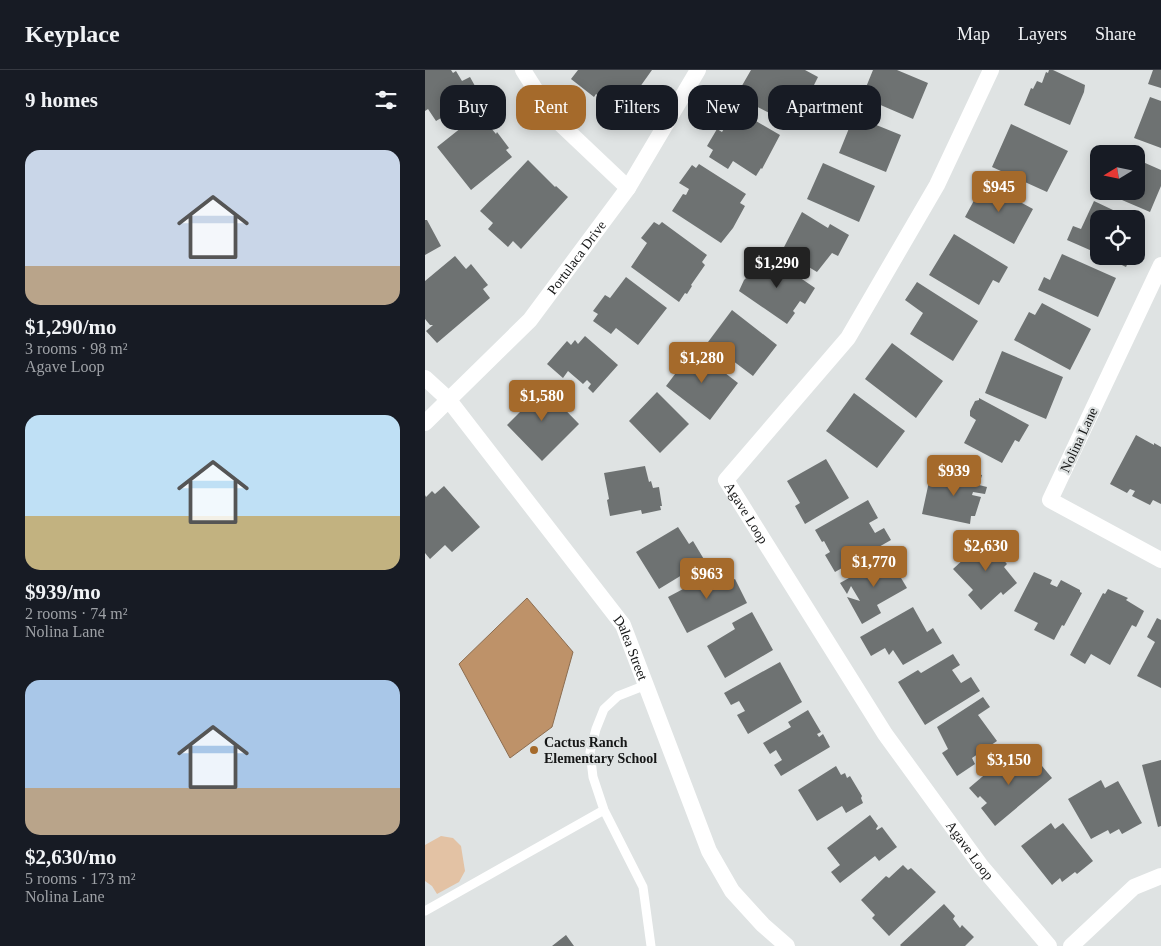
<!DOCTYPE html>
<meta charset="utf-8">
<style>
:root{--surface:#171b24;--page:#242831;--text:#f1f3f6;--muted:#9ea1a6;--line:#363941;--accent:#a56a2b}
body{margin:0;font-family:"Times New Roman",serif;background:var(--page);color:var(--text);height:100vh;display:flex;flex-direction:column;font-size:19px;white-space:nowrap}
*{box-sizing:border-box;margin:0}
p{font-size:16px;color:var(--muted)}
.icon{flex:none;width:28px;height:28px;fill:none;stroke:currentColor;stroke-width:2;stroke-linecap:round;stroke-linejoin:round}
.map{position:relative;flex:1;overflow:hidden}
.details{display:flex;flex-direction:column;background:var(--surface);width:425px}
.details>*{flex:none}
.hud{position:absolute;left:15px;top:15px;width:475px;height:45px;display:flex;gap:10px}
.needle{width:32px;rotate:260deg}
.tools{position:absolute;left:665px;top:75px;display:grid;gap:10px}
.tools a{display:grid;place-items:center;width:55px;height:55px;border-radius:10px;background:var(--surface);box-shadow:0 2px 12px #0003;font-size:25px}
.price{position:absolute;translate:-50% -42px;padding:0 11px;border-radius:5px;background:var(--accent);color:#fff;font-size:16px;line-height:32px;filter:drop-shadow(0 1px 2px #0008)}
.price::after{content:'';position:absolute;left:50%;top:30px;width:15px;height:11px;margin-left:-8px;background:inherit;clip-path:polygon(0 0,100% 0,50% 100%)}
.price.selected{background:#222;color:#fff}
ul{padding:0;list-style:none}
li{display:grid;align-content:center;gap:10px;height:265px;padding:0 25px}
li span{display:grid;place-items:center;height:155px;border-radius:15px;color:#555}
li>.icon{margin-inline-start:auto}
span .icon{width:90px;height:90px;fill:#fffc;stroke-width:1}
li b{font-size:21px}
h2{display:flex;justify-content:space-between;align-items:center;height:60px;padding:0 25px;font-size:21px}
.tag{padding:0 18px;border-radius:15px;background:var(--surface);box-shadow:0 2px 12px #0003;font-size:18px;line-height:45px}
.tag.selected{background:var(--accent);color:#fff}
header{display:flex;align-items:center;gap:30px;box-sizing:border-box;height:70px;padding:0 25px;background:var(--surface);border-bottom:1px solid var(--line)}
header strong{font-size:24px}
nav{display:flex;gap:28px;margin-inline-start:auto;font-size:18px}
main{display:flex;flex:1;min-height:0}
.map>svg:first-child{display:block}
.green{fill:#e3c2a4}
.water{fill:#be9269;stroke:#8c6d50}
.building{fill:#6e7272}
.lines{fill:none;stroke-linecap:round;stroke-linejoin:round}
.lane{stroke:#fff;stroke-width:9}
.street{stroke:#fff;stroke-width:16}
.poi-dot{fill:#a56a2b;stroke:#dfe3e3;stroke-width:2}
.labels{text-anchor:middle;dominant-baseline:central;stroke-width:4.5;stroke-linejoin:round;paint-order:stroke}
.street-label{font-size:14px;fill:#161717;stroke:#dfe3e3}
.poi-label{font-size:14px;font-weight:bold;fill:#161717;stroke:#dfe3e3;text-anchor:start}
</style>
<header>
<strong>Keyplace</strong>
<nav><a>Map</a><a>Layers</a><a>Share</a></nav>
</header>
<main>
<section class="details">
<h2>9 homes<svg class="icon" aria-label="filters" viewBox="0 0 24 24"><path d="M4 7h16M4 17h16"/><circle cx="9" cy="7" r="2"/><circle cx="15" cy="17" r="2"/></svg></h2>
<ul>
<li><span style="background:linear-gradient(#c9d6e8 75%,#b9a48a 0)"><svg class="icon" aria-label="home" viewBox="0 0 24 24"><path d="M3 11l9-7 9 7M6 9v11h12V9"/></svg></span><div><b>$1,290/mo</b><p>3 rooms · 98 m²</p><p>Agave Loop</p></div></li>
<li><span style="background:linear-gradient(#bfe0f5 65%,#c2b280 0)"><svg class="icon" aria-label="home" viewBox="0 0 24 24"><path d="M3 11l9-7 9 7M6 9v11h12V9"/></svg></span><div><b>$939/mo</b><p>2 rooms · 74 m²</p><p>Nolina Lane</p></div></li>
<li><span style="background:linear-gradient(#a9c7e8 70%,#b9a48a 0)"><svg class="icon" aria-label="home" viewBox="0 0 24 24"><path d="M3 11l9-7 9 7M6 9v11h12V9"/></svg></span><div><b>$2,630/mo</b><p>5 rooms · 173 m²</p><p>Nolina Lane</p></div></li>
</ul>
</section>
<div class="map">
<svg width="736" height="876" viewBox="0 0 736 876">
<rect width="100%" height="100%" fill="#dfe3e3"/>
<path class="green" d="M16,766L28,768L36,776L40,801L34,812L12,824L7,816L0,811V775Z"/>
<path class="water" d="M102,528L148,582L127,657L85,688L34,594Z"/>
<path class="building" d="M0,0H26L28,3L31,1L37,11L45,7L55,25L11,51L3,39L0,41Z
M153,0H227L202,35L192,28L186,35L171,24L169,27L146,9Z
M326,0H380L393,7L383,27L386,28L379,41L376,39L368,55L311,26Z
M448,0H472L503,13L488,49L437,27Z
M624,0H628L660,15L659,22L645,55L599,35L606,18L608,19L612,11L617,13L621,2L623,3Z
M728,0H736V18L723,14Z
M725,27L736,31V78L709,68Z
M307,37L355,65L337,99L336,98L331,106L308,91L303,99L284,87L288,80L282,76L292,59L297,62L300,57L296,54Z
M56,42L69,56L66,58L71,64L72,62L84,78L81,80L87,87L46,120L12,77Z
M429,46L476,65L461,102L414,83Z
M586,54L643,81L622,122L567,97Z
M711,89L736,100V116L725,142L676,121H711Z
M103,90L130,117L131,116L143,127L96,179L88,171L83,177L63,159L68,153L55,141Z
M398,93L450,116L434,152L382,129Z
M274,94L321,124L315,133L320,136L308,158L296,173L247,141L258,124L261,125L264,119L254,113L267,95L271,98Z
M559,112L608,139L589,174L540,147Z
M669,131L707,149H674V184L642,170L648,156L656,159Z
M377,142L403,158L405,154L424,165L413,186L407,183L392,202L357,181Z
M0,150H2L16,176L0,185Z
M711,151L720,155L711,175Z
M229,152L234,155L237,152L282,185L277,192L280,195L266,215L267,216L262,224L260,223L254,232L206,197L222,173L216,168Z
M529,164L583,197L574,213L568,210L554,235L504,205Z
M339,183L390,218L380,234L375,231L368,241L370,243L362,254L314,221L319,210L325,204L333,209L339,200L331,194Z
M637,184L691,208L673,247L613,220L619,207L625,210Z
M30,186L41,199L46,194L63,215L58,219L65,228L12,273L1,261L8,255H5L0,249V211Z
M678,186H706L701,197Z
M201,207L242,238L213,275L191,258L186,264L168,251L173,244L168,241L180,225L185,228Z
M492,212L553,251L528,291L485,264L498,243L480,230Z
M617,233L666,259L645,300L589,270L604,242L610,245Z
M307,240L352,275L328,306L283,272Z
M160,266L193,295L168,323L163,318L166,314L162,310L158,314L143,301L138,308L122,294L142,271L146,275L150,270L153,274Z
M467,273L518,311L491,348L440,309Z
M269,279L313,313L285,350L241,316Z
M577,281L638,307L621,349L560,323Z
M113,312L154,354L117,391L82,355L101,336L95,330Z
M232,322L264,354L235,383L204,351Z
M429,323L480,361L452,398L401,361Z
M554,328L604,355L594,372L590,370L577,393L539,373L551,350L545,346V341L550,331L554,330Z
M711,365L729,375V373L736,377V434L728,430L725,435L707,426L710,421L705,419L702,423L685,414Z
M401,389L424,428L380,454L370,436L375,433L362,411Z
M220,396L224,412L226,411L228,418L234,417L237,436H235L236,440L217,444L216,440L185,446L182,430L184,429L179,403Z
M538,401L557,405L554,415L562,417L560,424L548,422L547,425L556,427L550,446H546L545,454L497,444L505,407L517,410L518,402L537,406Z
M19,416L55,457L27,482L20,475L5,489L0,483V425L1,427L7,421L10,424Z
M443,430L453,448L444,453L450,463L459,458L466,470L410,502L400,485L405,482L399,471L397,472L390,460Z
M253,457L264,474L268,471L280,491L234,519L211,482Z
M566,464L580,479L574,485L582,494L579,497L592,513L578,525L576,522L556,540L543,525L548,520L528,499Z
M463,486L482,518L452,535L456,543L437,554L422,527L435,531L426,516L422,524L415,513Z
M291,495L300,513L310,509L322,533L262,563L243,527L277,509L274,503Z
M609,502L627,510L625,514L632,517L636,510L655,520V522L657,523L639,556L637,555L629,570L609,560L613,553L589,541Z
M683,519L703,528L701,530L719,541L711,557L707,555L685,595L666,584L660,594L645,585L678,523L680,524Z
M488,537L502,562L508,558L517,573L478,595L468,580L464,585L460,578L446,586L435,567Z
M327,542L348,580L300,608L282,576L310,559L307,553Z
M732,548L736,550V618L712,606L730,572L722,567Z
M528,584L535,595L527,600L536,613L546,607L555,621L500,655L473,612L493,600L496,603Z
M355,592L377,632L323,664L312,645L320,641L314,631L306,635L299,623Z
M558,627L565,637L553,645L572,671L547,688L550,694L532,706L517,683L523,679L512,657Z
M383,640L396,662L392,664L394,667L398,664L405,677L356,706L349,695L357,690L351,680L345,684L338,673L366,657L363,652Z
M591,678L611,702L617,696L627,708L570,756L556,738L562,733L555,726L553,728L544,718Z
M736,690V756L733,757L717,695Z
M411,696L416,705L420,703L422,708L425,706L437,726L436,728L438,733L421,743L417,736L392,751L373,720Z
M676,710L680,718L693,711L717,753L697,764L694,759L685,764L683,760L666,769L643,729Z
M445,745L453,756L451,759L452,760L457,757L472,777L454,791L450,786L415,813L406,802L415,795L402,778Z
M626,753L630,759L638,753L668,791L652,804L650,802L637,812L635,808L627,815L596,776Z
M478,795L483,800L486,798L511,822L464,866L447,848L450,845L436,830L461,806L464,808Z
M519,834L530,846L528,849L535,858L537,855L549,867L540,876H476L475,875Z
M141,865L149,876H127Z"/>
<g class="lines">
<path class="lane" d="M221,615L193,626L179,639L171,659L165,682L168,707L179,740L218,817L226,876
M0,841L179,740"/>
<g class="street">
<path d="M98,0L127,46L203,118"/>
<path id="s1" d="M566,0L512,115L423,268L301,410L460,664L556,796L624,876"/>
<path d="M736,195L625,430L736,490"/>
<path id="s2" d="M0,308L23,329L198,555L284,781L307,821L338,855L362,876"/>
<path id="s3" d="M0,353L105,250L203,118L273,0"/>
<path d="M646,876L709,817L736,806"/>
</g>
</g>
<circle class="poi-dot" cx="109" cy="680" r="5"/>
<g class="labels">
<g class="street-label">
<text stroke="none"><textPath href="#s3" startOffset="225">Portulaca Drive</textPath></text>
<text transform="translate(654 370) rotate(-65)">Nolina Lane</text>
<text stroke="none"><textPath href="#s1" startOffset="530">Agave Loop</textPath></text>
<text stroke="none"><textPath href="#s2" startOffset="341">Dalea Street</textPath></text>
<text stroke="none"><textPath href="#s1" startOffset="935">Agave Loop</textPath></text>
</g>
<g class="poi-label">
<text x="119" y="672">Cactus Ranch<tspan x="119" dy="16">Elementary School</tspan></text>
</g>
</g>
</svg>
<div class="tools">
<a><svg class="needle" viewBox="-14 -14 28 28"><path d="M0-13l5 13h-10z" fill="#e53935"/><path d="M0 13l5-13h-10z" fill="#9ea1a6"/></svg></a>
<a><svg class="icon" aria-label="locate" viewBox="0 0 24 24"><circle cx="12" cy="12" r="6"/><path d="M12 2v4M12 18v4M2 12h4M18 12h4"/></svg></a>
</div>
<b class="price" style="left:574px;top:143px">$945</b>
<b class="price selected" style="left:352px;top:219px">$1,290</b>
<b class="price" style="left:277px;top:314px">$1,280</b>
<b class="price" style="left:117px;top:352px">$1,580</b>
<b class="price" style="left:529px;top:427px">$939</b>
<b class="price" style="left:561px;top:502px">$2,630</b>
<b class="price" style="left:449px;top:518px">$1,770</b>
<b class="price" style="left:282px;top:530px">$963</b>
<b class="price" style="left:584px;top:716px">$3,150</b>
<div class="hud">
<a class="tag">Buy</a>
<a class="tag selected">Rent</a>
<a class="tag">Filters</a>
<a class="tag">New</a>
<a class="tag">Apartment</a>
</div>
</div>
</main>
